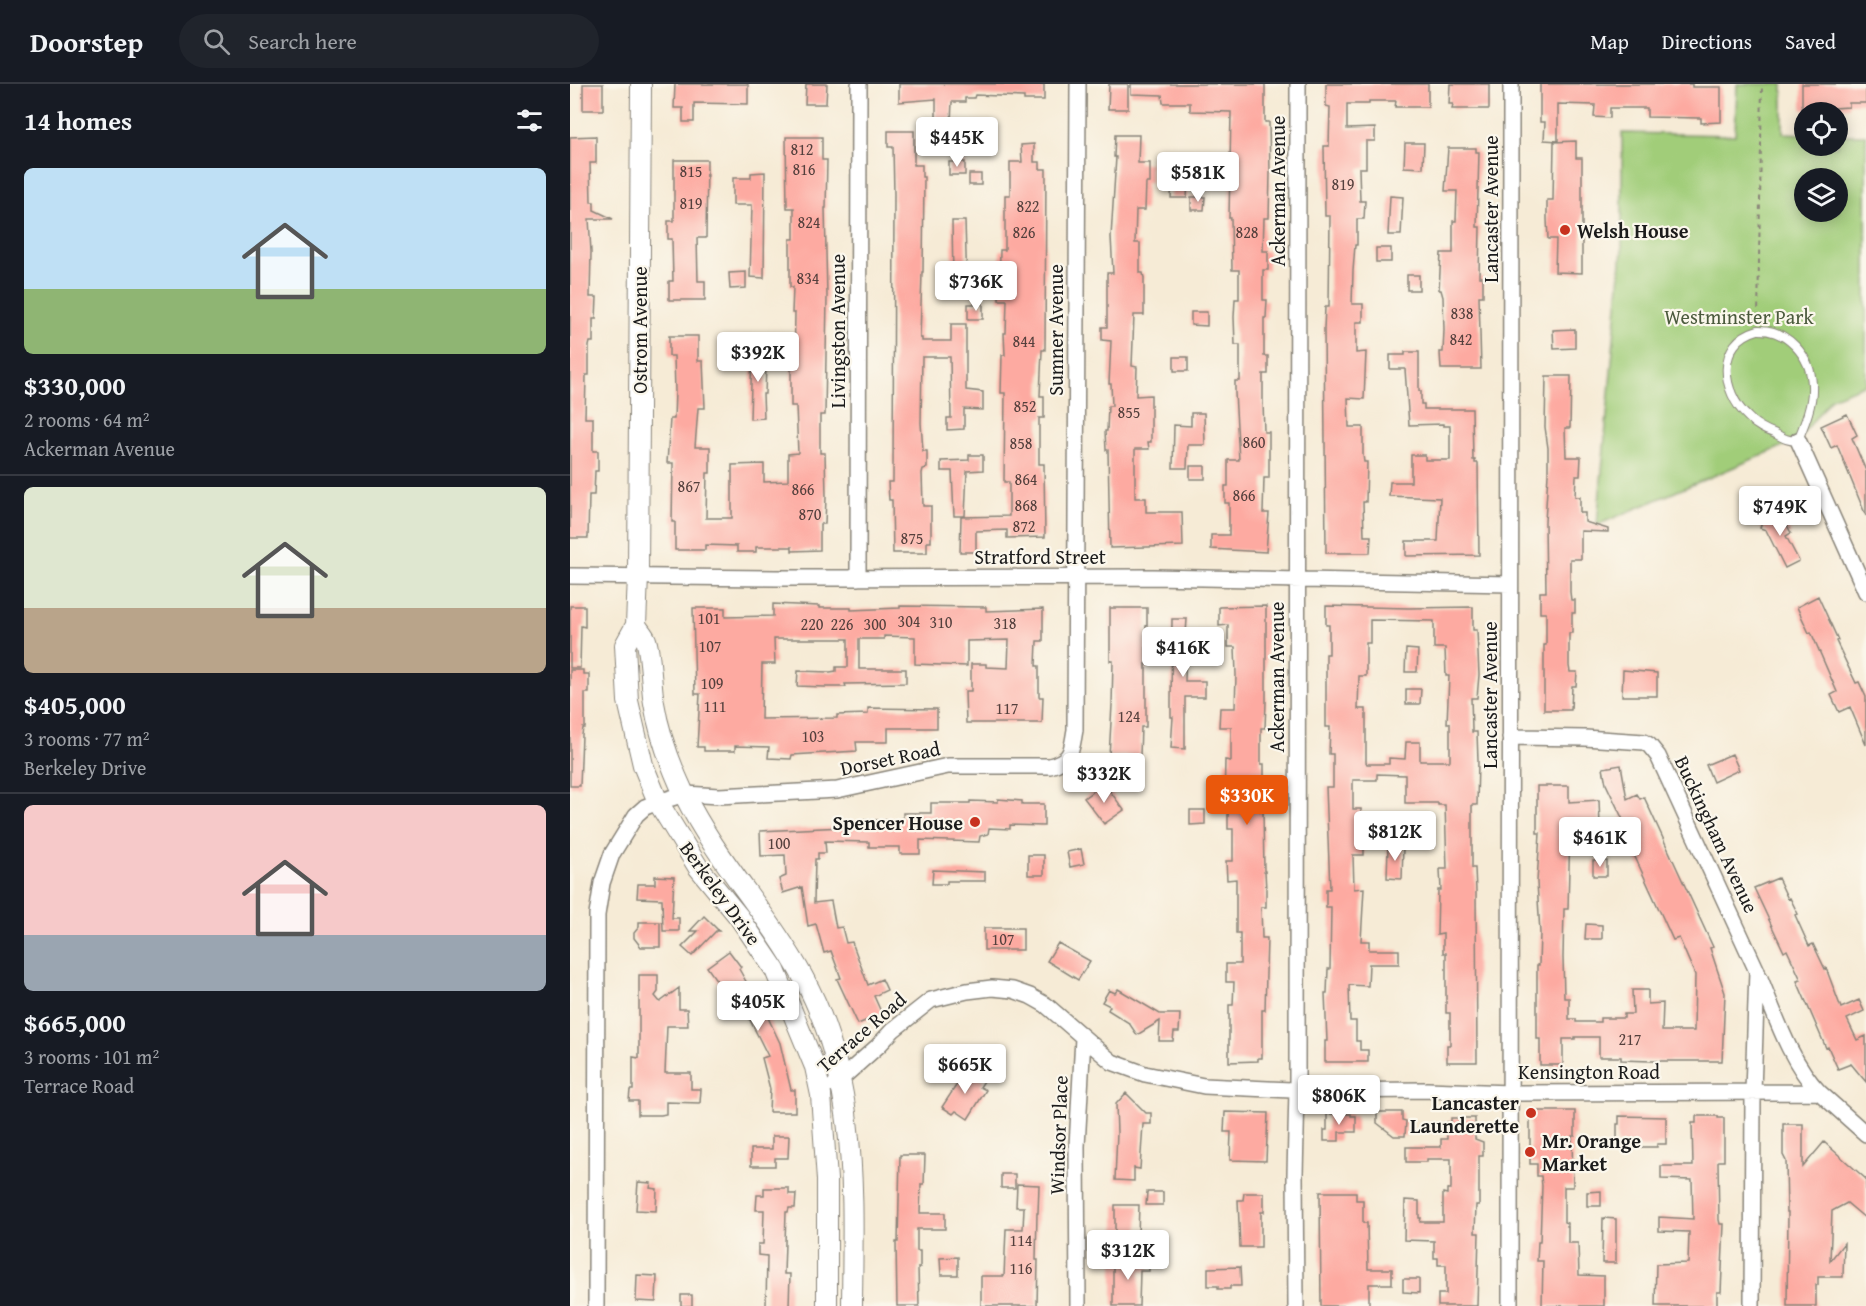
<!DOCTYPE html>
<meta charset="utf-8">
<style>
:root{--surface:#171b24;--page:#20242c;--text:#f1f3f6;--muted:#9ea1a6;--line:#363941;--accent:#ea580c}
body{margin:0;font-family:"Gentium Book Plus",serif;background:var(--page);color:var(--text);height:100vh;display:flex;flex-direction:column;font-size:22px;white-space:nowrap}
*{box-sizing:border-box;margin:0}
p{font-size:20px;color:var(--muted)}
.icon{flex:none;width:33px;height:33px;fill:none;stroke:currentColor;stroke-width:2;stroke-linecap:round;stroke-linejoin:round}
.map{position:relative;flex:1;overflow:hidden}
.drawer{display:flex;flex-direction:column;background:var(--surface);width:570px}
.drawer>*{flex:none}
.controls{position:absolute;left:1224px;top:18px;display:grid;gap:12px}
.controls a{display:grid;place-items:center;width:54px;height:54px;border-radius:50%;background:var(--surface);box-shadow:0 3px 15px #0003;font-size:30px}
.price{position:absolute;translate:-50% -51px;padding:0 14px;border-radius:6px;background:#fff;color:#222;font-size:20px;line-height:39px;filter:drop-shadow(0 2px 3px #0008)}
.price::after{content:'';position:absolute;left:50%;top:36px;width:18px;height:14px;margin-left:-9px;background:inherit;clip-path:polygon(0 0,100% 0,50% 100%)}
.price.selected{background:var(--accent);color:#fff}
ul{padding:0;list-style:none}
li{display:grid;align-content:center;gap:12px;height:318px;padding:0 24px}
li+li{border-top:2px solid var(--line)}
li span{display:grid;place-items:center;height:186px;border-radius:9px;color:#555}
li>.icon{margin-inline-start:auto}
span .icon{width:108px;height:108px;fill:#fffc;stroke-width:1}
li b{font-size:26px}
h2{display:flex;justify-content:space-between;align-items:center;height:72px;padding:0 24px;font-size:26px}
header{display:flex;align-items:center;gap:36px;box-sizing:border-box;height:84px;padding:0 30px;background:var(--surface);border-bottom:2px solid var(--line)}
header strong{font-size:28px}
nav{display:flex;gap:33px;margin-inline-start:auto;font-size:21px}
.search{width:420px;height:54px;background:var(--page);display:flex;align-items:center;gap:15px;box-sizing:border-box;padding:0 21px;border-radius:33px;color:var(--muted);font-size:22px}
main{display:flex;flex:1;min-height:0}
.map>svg:first-child{display:block}
.green{fill:#a1cd79;stroke:#5e744a;stroke-width:1.5;fill-rule:evenodd}
.building{fill:#fdaaa1;fill-rule:evenodd}
.lines{fill:none;stroke-linecap:round;stroke-linejoin:round}
.service-casing{stroke:#898479;stroke-width:10}
.minor-casing{stroke:#898479;stroke-width:18}
.tertiary-casing{stroke:#898479;stroke-width:22}
.path{stroke:#898479;stroke-width:2;stroke-dasharray:4.5 4.5;stroke-linecap:butt}
.service{stroke:#fff;stroke-width:8}
.minor{stroke:#fff;stroke-width:15}
.tertiary{stroke:#fff;stroke-width:20}
.poi-dot{fill:#c8321e;stroke:#fbf7ec;stroke-width:2}
.labels{text-anchor:middle;dominant-baseline:central;stroke-width:4.5;stroke-linejoin:round;paint-order:stroke}
.number-label{font-size:16px;fill:#54403d}
.street-label{font-size:20px;fill:#1c1c1c;stroke:#fbf7ec}
.poi-label{font-size:20px;font-weight:bold;fill:#1c1c1c;stroke:#fbf7ec;text-anchor:start}
.park-label{font-size:20px;fill:#4b5a3d;stroke:#fbf7ec}
</style>
<header>
<strong>Doorstep</strong>
<div class="search"><svg class="icon" aria-label="search" viewBox="0 0 24 24"><circle cx="10" cy="10" r="6"/><path d="M15 15l6 6"/></svg>Search here</div>
<nav><a>Map</a><a>Directions</a><a>Saved</a></nav>
</header>
<main>
<section class="drawer">
<h2>14 homes<svg class="icon" aria-label="filters" viewBox="0 0 24 24"><path d="M4 7h16M4 17h16"/><circle cx="9" cy="7" r="2"/><circle cx="15" cy="17" r="2"/></svg></h2>
<ul>
<li><span style="background:linear-gradient(#bfe0f5 65%,#8fb573 0)"><svg class="icon" aria-label="home" viewBox="0 0 24 24"><path d="M3 11l9-7 9 7M6 9v11h12V9"/></svg></span><div><b>$330,000</b><p>2 rooms · 64 m²</p><p>Ackerman Avenue</p></div></li>
<li><span style="background:linear-gradient(#dfe7d0 65%,#b9a48a 0)"><svg class="icon" aria-label="home" viewBox="0 0 24 24"><path d="M3 11l9-7 9 7M6 9v11h12V9"/></svg></span><div><b>$405,000</b><p>3 rooms · 77 m²</p><p>Berkeley Drive</p></div></li>
<li><span style="background:linear-gradient(#f6c9c9 70%,#9aa5b1 0)"><svg class="icon" aria-label="home" viewBox="0 0 24 24"><path d="M3 11l9-7 9 7M6 9v11h12V9"/></svg></span><div><b>$665,000</b><p>3 rooms · 101 m²</p><p>Terrace Road</p></div></li>
</ul>
</section>
<div class="map">
<svg width="1296" height="1222" viewBox="0 0 1296 1222">
<rect width="100%" height="100%" fill="#fbf7ec"/>
<filter id="ink" filterUnits="userSpaceOnUse"><feTurbulence type="fractalNoise" baseFrequency=".0167" numOctaves="2"/><feDisplacementMap in="SourceGraphic" scale="12" xChannelSelector="R" yChannelSelector="G"/><feConvolveMatrix kernelMatrix="1 2 1 2 8 2 1 2 1" color-interpolation-filters="sRGB"/></filter>
<filter id="wash" filterUnits="userSpaceOnUse"><feTurbulence type="fractalNoise" baseFrequency=".008" numOctaves="4" result="noise"/><feDisplacementMap in="SourceGraphic" scale="24" xChannelSelector="R" yChannelSelector="G"/><feGaussianBlur stdDeviation="1.35" result="paint"/><feColorMatrix in="noise" values="0 0 0 0 0 0 0 0 0 0 0 0 0 0 0 0 0 1.4 0 .05"/><feComposite in="paint" operator="in"/></filter>
<g filter="url(#wash)">
<rect width="100%" height="100%" fill="#f6ebd6"/>
<path class="green" d="M1167,0H1213V49L1234,50V62H1268V51H1296V300L1261,314L1228,356L1027,441L1052,167V49L1165,51ZM1234,94H1268V128H1234Z"/>
<g id="blocks">
<path class="building" d="M13,0H33V26H13Z
M105,0H178V20L124,19V38H113V24H104Z
M236,0H257L256,20H235Z
M329,0H474V16H454V13L405,11L404,14H395V18H382L380,58H366V15L329,18Z
M539,0H558V25H538Z
M561,0H695V38H699L700,89L699,134H694L693,167H698V186H693V216H697L696,234H694V272H698V290H693V318L694,348H699V394H694L693,429H699L696,468L641,465V451H659V419H655V402H658V376H669L665,309V297H670V261H665L664,233L665,215H669V186H662L661,134H659L661,28L620,27V19H593L592,11L561,10Z
M756,0H858V23H825L826,17H799V20H777V45L805,44V57H796V84H789L790,117H795L794,135H787V161H785L783,187L782,220H793V238H786V269L796,268L794,315L778,314L779,343H793V371L794,378H797L796,418H793L794,452H801L800,469H756L754,245L755,223H759L760,132H755L754,62H759L760,23L756,22Z
M880,0H919V25H882L883,20H879Z
M970,0H1122V3H1151V38L1131,39V34L1077,33V24H1040V34L1024,33L1025,21L988,20V57L974,56L975,38H970Z
M1232,0H1296V19H1279V23L1232,26Z
M318,47H344V81H352V93H354L353,188H352L350,254H352V257H381V240H396V306L413,308V326L394,325V345L377,346V334H381L380,273H352L351,339L353,367H357V384L353,385L352,389L353,422H361V458H357V469H323L322,416H319L318,398H323L324,110L323,63H318Z
M545,51H569L568,79H580V99H576L575,126H566L565,159H570V189H573L574,194V231H564L562,282L567,283L566,312L581,311V358H578L579,365H565V414H576V428H612L613,462L540,464L538,366H536L535,347H537L538,322H542L541,300H539L541,257L532,256V243H537V189H543L541,153L546,73H544Z
M26,52V79H20L21,118H24V126L43,135H19L21,168L20,213H27L26,235H23V258H20L19,262V291H16L15,334H23V367H28V387H25L24,411H19L18,454H0V53Z
M216,53H252V76H257L256,124H255L257,212L255,331H250V369H255L256,413L255,440H250V466L222,467V463H186V468H167V462L135,461V466H105V438H102L103,379H97L100,335H104L105,307L104,272H99V252H128V277H133L135,324H128L125,363H140V389H137L136,434H162V381L194,380V398L218,397V370L228,369L226,322H221V284H224L225,229H222L223,203H220V155H224V124H217Z
M1006,57V74H1012V189L985,188L986,155H978L977,135V116H983L984,58Z
M835,59H854L853,84L834,83Z
M464,60V78H470V85H476L475,266H472L470,312H474V334H469V380H474L475,453L437,454V446L406,447V468H390L391,433L439,432V398H434L435,309H431L432,271H435L434,249H436L437,216H429L430,166H435V111H440V78H452L451,61Z
M878,64H906V68H909L907,143H910L909,193H913V212H909L911,285H871L870,268H873L874,246L873,213L871,206H869L871,169H883V137H886L887,107H875Z
M104,76H137L136,154H127L128,197H135V216H99V197H103L102,155H98V137H104Z
M379,78H395V91H379Z
M195,88L194,194L180,193L182,121H163V94H181V89Z
M399,90H411V101H399Z
M602,96H618L617,114H601Z
M820,112L833,113L831,151H818Z
M621,113H635L634,126H621Z
M382,137H395L397,204H381V193H383Z
M806,164H821V178H806Z
M176,188V204L160,205L159,189Z
M837,191H849V206H837Z
M398,220H413V235H398Z
M621,228H637V242L621,241Z
M1005,245V264L984,265L983,246Z
M182,266L198,267V283H196L195,310H193L194,334L180,335Z
M835,268H849V307H851V320H854V325H902L903,376H905V379H908L909,471L836,472V457H868L870,414L819,412L820,398H841V371H855V376H880V342H873V340L839,341L835,285H820V271H835Z
M604,273H618V287H604Z
M976,292H1001L1000,344H995L996,373H1011L1010,392H1006L1005,413H1010V429H1015V438L1038,445V448L1011,447V475H1000V508L1001,516H1005V529H1002V549H999V582L1000,588H1007L1006,602H1002L1001,626H974V561H976V529H970V508H976L975,438L978,390V364L975,343Z
M621,329H634L635,361H618L617,384H603L604,341L621,342Z
M1277,330L1287,351L1282,354L1296,387V432L1267,361L1261,364L1251,342Z
M399,371H413V386L397,387L395,432H384L382,387H371V377L399,376Z
M620,382H635V395H620Z
M1209,425L1221,449L1216,452L1229,477L1215,484L1196,446L1190,444L1192,437L1190,434Z
M1248,512L1268,556L1266,557L1286,599L1289,598L1296,613V661L1280,623L1269,628L1261,611L1267,608L1241,548L1239,549L1227,523Z
M203,520L249,522V524H281V526L330,524V522L416,523V527L473,525V557H467L466,582H469V613H473L472,639H396L395,607H401V580H416V583L438,584L439,556L397,557V582L345,580V553L314,552V555H289V585H336V599L275,600L276,603H255L227,602L228,587L260,588L266,587V583H278V555H204L205,580H192L191,635L267,634V631L298,630V624L367,625V644H318V658H286L287,667L222,671L221,675L198,674L199,663L165,662V667H134V663H127L130,610H125L123,524H155V533L203,532Z
M0,522H15V543L11,542L10,584H0Z
M696,522V618L695,644H691V680H694V697H690V727H693L694,787H695L696,806V823H691L692,854H697L695,926H692V974H688V977L659,978V921H663L664,898H656V880H670V849H666V795L657,796L656,777H663V745H658V721H654L655,676L661,677V643H649L650,624H665L666,591L665,563H658V541L649,542V523Z
M756,522L838,524L903,523V546H907L909,591L907,614H901L902,645V648H907L908,677L907,721H902V784H905L906,807L907,978H877V961H880V929H876V869H873V850L867,851L868,806H871L870,785H877L875,721H868V719H835V691L807,690V696H783V725H791V751H794V771H783L784,805L794,804L791,857H799V866H829V880H799L798,902L779,901L780,937H786V957H790V966H798V978H755V957H757L755,909H757L758,885H760L761,823H756V805H760L756,703H763V670H759L760,643H756V570H759V541H756ZM800,536L864,537V564H875L876,592H879L877,639H880V677H850V658H836L835,675L819,674V680H797L796,678V625H788L789,592H796V559H800Z
M540,524H577V542H576V643H571L570,672H539L542,621L543,577H540Z
M602,535H617L616,550L635,548L636,563L616,565L615,597H635V613H615V665L601,664L603,633H601V617Z
M836,565L848,566L847,588H835Z
M0,586H13V590H19V609H15V644H13L12,651L10,702H0Z
M1053,586L1087,589V612H1052Z
M836,605H851L850,620H836Z
M1162,670L1169,686L1143,698L1136,681Z
M1051,681L1057,715L1067,710L1070,715L1074,713L1143,863L1140,864L1155,909L1152,977H1081L1051,976V973H1029V953H1005V955H993V981H970V955H967V881H969L970,849L967,798L970,749H967V702H999V718L1029,716L1030,742L1000,743L998,825H994L993,873L994,914H999V935H1006V938H1030V934H1054V930H1063L1062,906H1078V920L1093,919L1092,947H1124L1125,891L1109,854L1103,856L1060,762L1057,763L1051,751L1056,749L1053,743L1056,742L1036,700L1033,684Z
M534,699L554,726L534,740L514,714Z
M428,715L452,717V720H474V742L440,741V745L419,744L418,750L410,752L409,758L350,756V770H330V763H299V758L255,757L256,769H248V775H245L244,819L261,817L266,844L272,843L276,859L282,858L298,901L312,895L317,906L304,912L312,930L288,940L267,895L271,894L261,867L254,869L246,840L238,842L232,803L213,809L209,795L216,792L215,771L191,772L190,747L294,742V736H331V734H333V729H361V719H400V717L428,718Z
M620,726H635V740L620,741Z
M818,762L833,763L832,795L817,794Z
M511,765L514,780L500,783L497,768Z
M458,771H474V791H458Z
M1023,777H1037V792H1023Z
M363,786L415,788V797H377V800H362Z
M85,792L104,793L102,834H109V847H93L92,815L67,814L68,800H85Z
M1208,794L1218,815L1220,814L1228,830L1225,831L1239,862L1243,860L1255,885L1256,884L1271,924L1289,916L1294,927L1277,935L1287,956L1296,952V998L1281,980L1268,985L1258,963L1256,964L1227,897L1231,896L1217,866L1214,868L1184,804Z
M134,832L149,847H146L122,872L112,863L128,847H120Z
M69,838H90V863H71L64,854V849L69,843Z
M1016,840L1032,841V855H1015Z
M414,844H453V866H414Z
M488,859L520,877L508,896L477,877Z
M159,867L171,883L169,885L192,926L194,925L210,959L221,1006H225V1028H199L200,1005L192,974L198,972L174,924L169,927L153,897L149,900L137,883Z
M69,891H88V908L85,912L90,918L109,904V925H117L118,942H97L95,989H121V1005H131L130,1019L96,1018V1030L91,1031H68V1017H59L60,1006H63V973L69,974Z
M548,905L590,930H610L609,948H604L603,957H589L590,937L567,951L559,939L538,926L540,922L532,918L539,906L545,909Z
M397,985L414,997L410,1003L416,1006L398,1035L386,1027L383,1030L372,1023Z
M556,1009L576,1029H581V1040H573L570,1085L564,1084V1097L545,1096L547,1049L546,1020Z
M960,1027H1005V1052H1002L1003,1103H994V1138L997,1139V1142H998V1159H1008L1009,1191L1034,1192V1222H972L973,1177H967L968,1158H970L972,1102L971,1092H967V1080H960Z
M655,1028L698,1029L696,1077L660,1076L661,1048H654Z
M807,1028H832V1036L836,1037L835,1052H824L807,1039Z
M757,1030H781V1032H786V1048H769V1057H754V1046H757Z
M1049,1032L1096,1033V1060H1087V1063H1053V1060H1047V1040H1049Z
M1126,1032H1148V1034H1154V1077H1148L1149,1136L1150,1140H1154L1151,1208H1147V1222H1085L1086,1180L1118,1179L1119,1148L1089,1147V1133L1123,1135L1122,1096L1091,1095V1082H1123L1122,1039H1126Z
M881,1034H905V1055L913,1058V1072H909V1121H906L905,1149H909L907,1222H868V1210H876V1181H868V1174H864V1157L834,1156L835,1116L849,1117V1134H851L850,1138H873V1109L877,1110V1105H881V1075H857V1078H836V1063H871V1055H877V1038H881Z
M1213,1040H1233V1083L1254,1058L1296,1095V1135L1277,1119L1262,1127L1260,1177L1274,1159L1273,1193H1248V1201H1246V1222H1217L1218,1128H1217L1216,1077L1213,1071Z
M202,1052H219L218,1074H205V1082H181V1065H202Z
M330,1071H355L354,1100H351L350,1129H375V1145H347V1167H350V1183H348L349,1222H327L326,1158H328Z
M431,1090H445V1104H431Z
M68,1098L81,1099L80,1104L87,1105L86,1127L66,1126Z
M447,1100L469,1101L468,1129H467L466,1176H468L467,1222H411V1192H434L436,1145H453L454,1123H446Z
M194,1104H219V1110H226L225,1124H219L218,1128H216L214,1190H220L219,1222H196L197,1172L188,1171V1160H193L194,1126H186L187,1111H194Z
M1031,1107V1122H1017V1108Z
M577,1108H593V1121H576Z
M750,1108H786V1116H793V1139H797L798,1185H822V1200H799V1222H751Z
M674,1109H694V1128H691V1163H670L668,1116H673Z
M545,1121H569L568,1151H545Z
M1033,1134L1046,1135V1179H1032Z
M388,1173V1191H371L370,1174Z
M561,1174H579V1187H570L569,1222H543V1177H561Z
M670,1183L671,1202H660V1205H648V1202H638V1184Z
M67,1191L87,1192L86,1218L66,1217Z
M833,1195H849V1209L833,1208Z
M111,1211H122V1222H111Z"/>
</g>
</g>
<g filter="url(#ink)">
<use href="#blocks" fill-opacity="0" stroke="#898479" stroke-width="1.5"/>
<g class="lines">
<g class="service-casing">
<path id="service" d="M1188,246C1217,245 1241,272 1242,301C1243,320 1235,339 1228,356C1220,358 1213,354 1206,350C1195,346 1186,342 1178,333C1151,308 1145,258 1188,246Z"/>
</g>
<g class="minor-casing">
<path id="minor" d="M1228,356L1296,508
M0,492L206,494L583,493L940,500
M288,494L289,0
M940,653L1015,654L1074,658L1079,661L1088,672L1187,887L1183,1008L1182,1222
M1189,892C1205,930 1220,978 1249,1008
M264,1001L308,962L323,946L361,916L397,907L422,904L443,906L460,912L476,921L542,978L575,990L634,1002L744,1007L857,1006L940,1009L1249,1008L1296,1050
M26,1222L27,831L32,799L42,770L66,731L75,723L88,718L115,710L149,712L267,706L378,682H480C503,675 501,667 505,646L508,0
M508,1222L507,1062L513,954
M726,1222L725,1091L727,1006L728,0
M940,1222L941,0"/>
</g>
<g class="tertiary-casing">
<path id="tertiary" d="M71,0L68,492L66,541L55,561L58,617L73,681L88,718L128,783L169,833L205,886L245,983L251,1011L257,1096V1222
M66,541C69,546 74,551 76,556C81,570 81,603 84,619C89,650 101,682 114,710C146,776 198,829 233,893C289,995 283,1110 282,1222"/>
</g>
<path class="path" d="M1188,234L1192,0"/>
<use href="#service" class="service"/>
<use href="#minor" class="minor"/>
<use href="#tertiary" class="tertiary"/>
</g>
</g>
<g class="poi-dot">
<circle cx="995" cy="146" r="6"/>
<circle cx="405" cy="738" r="6"/>
<circle cx="961" cy="1029" r="6"/>
<circle cx="960" cy="1068" r="6"/>
</g>
<g class="labels">
<g class="number-label">
<text x="232" y="65">812</text>
<text x="234" y="85">816</text>
<text x="121" y="87">815</text>
<text x="773" y="100">819</text>
<text x="121" y="119">819</text>
<text x="458" y="122">822</text>
<text x="239" y="138">824</text>
<text x="454" y="148">826</text>
<text x="677" y="148">828</text>
<text x="238" y="194">834</text>
<text x="892" y="229">838</text>
<text x="891" y="255">842</text>
<text x="454" y="257">844</text>
<text x="455" y="322">852</text>
<text x="559" y="328">855</text>
<text x="684" y="358">860</text>
<text x="451" y="359">858</text>
<text x="456" y="395">864</text>
<text x="119" y="402">867</text>
<text x="233" y="405">866</text>
<text x="674" y="411">866</text>
<text x="456" y="421">868</text>
<text x="240" y="430">870</text>
<text x="454" y="442">872</text>
<text x="342" y="454">875</text>
<text x="139" y="534">101</text>
<text x="339" y="537">304</text>
<text x="371" y="538">310</text>
<text x="435" y="539">318</text>
<text x="242" y="540">220</text>
<text x="272" y="540">226</text>
<text x="305" y="540">300</text>
<text x="140" y="562">107</text>
<text x="142" y="599">109</text>
<text x="145" y="622">111</text>
<text x="437" y="624">117</text>
<text x="559" y="632">124</text>
<text x="243" y="652">103</text>
<text x="209" y="759">100</text>
<text x="433" y="855">107</text>
<text x="1060" y="955">217</text>
<text x="451" y="1156">114</text>
<text x="451" y="1184">116</text>
</g>
<g class="street-label">
<text transform="translate(707 107) rotate(-90)">Ackerman Avenue</text>
<text transform="translate(920 125) rotate(-90)">Lancaster Avenue</text>
<text transform="translate(69 246) rotate(-90)">Ostrom Avenue</text>
<text transform="translate(485 246) rotate(-90)">Sumner Avenue</text>
<text transform="translate(267 247) rotate(-90)">Livingston Avenue</text>
<text x="470" y="472">Stratford Street</text>
<text transform="translate(706 593) rotate(-90)">Ackerman Avenue</text>
<text transform="translate(919 611) rotate(-90)">Lancaster Avenue</text>
<text transform="translate(320 674) rotate(-12)">Dorset Road</text>
<text transform="translate(1147 750) rotate(65)">Buckingham Avenue</text>
<text transform="translate(151 809) rotate(54)">Berkeley Drive</text>
<text transform="translate(291 948) rotate(-41)">Terrace Road</text>
<text x="1019" y="987">Kensington Road</text>
<text transform="translate(488 1051) rotate(-88)">Windsor Place</text>
</g>
<g class="poi-label">
<text x="1007" y="146">Welsh House</text>
<text x="393" y="738" text-anchor="end">Spencer House</text>
<text x="949" y="1018" text-anchor="end">Lancaster<tspan x="949" dy="23">Launderette</tspan></text>
<text x="972" y="1056">Mr. Orange<tspan x="972" dy="23">Market</tspan></text>
</g>
<g class="park-label">
<text x="1169" y="232">Westminster Park</text>
</g>
</g>
</svg>
<div class="controls">
<a><svg class="icon" aria-label="locate" viewBox="0 0 24 24"><circle cx="12" cy="12" r="6"/><path d="M12 2v4M12 18v4M2 12h4M18 12h4"/></svg></a>
<a><svg class="icon" aria-label="layers" viewBox="0 0 24 24"><path d="M12 4l9 5-9 5-9-5zM3 14l9 5 9-5"/></svg></a>
</div>
<b class="price" style="left:387px;top:84px">$445K</b>
<b class="price" style="left:628px;top:119px">$581K</b>
<b class="price" style="left:406px;top:228px">$736K</b>
<b class="price" style="left:188px;top:299px">$392K</b>
<b class="price" style="left:1210px;top:453px">$749K</b>
<b class="price" style="left:613px;top:594px">$416K</b>
<b class="price" style="left:534px;top:720px">$332K</b>
<b class="price selected" style="left:677px;top:742px">$330K</b>
<b class="price" style="left:825px;top:778px">$812K</b>
<b class="price" style="left:1030px;top:784px">$461K</b>
<b class="price" style="left:188px;top:948px">$405K</b>
<b class="price" style="left:395px;top:1011px">$665K</b>
<b class="price" style="left:769px;top:1042px">$806K</b>
<b class="price" style="left:558px;top:1197px">$312K</b>
</div>
</main>
